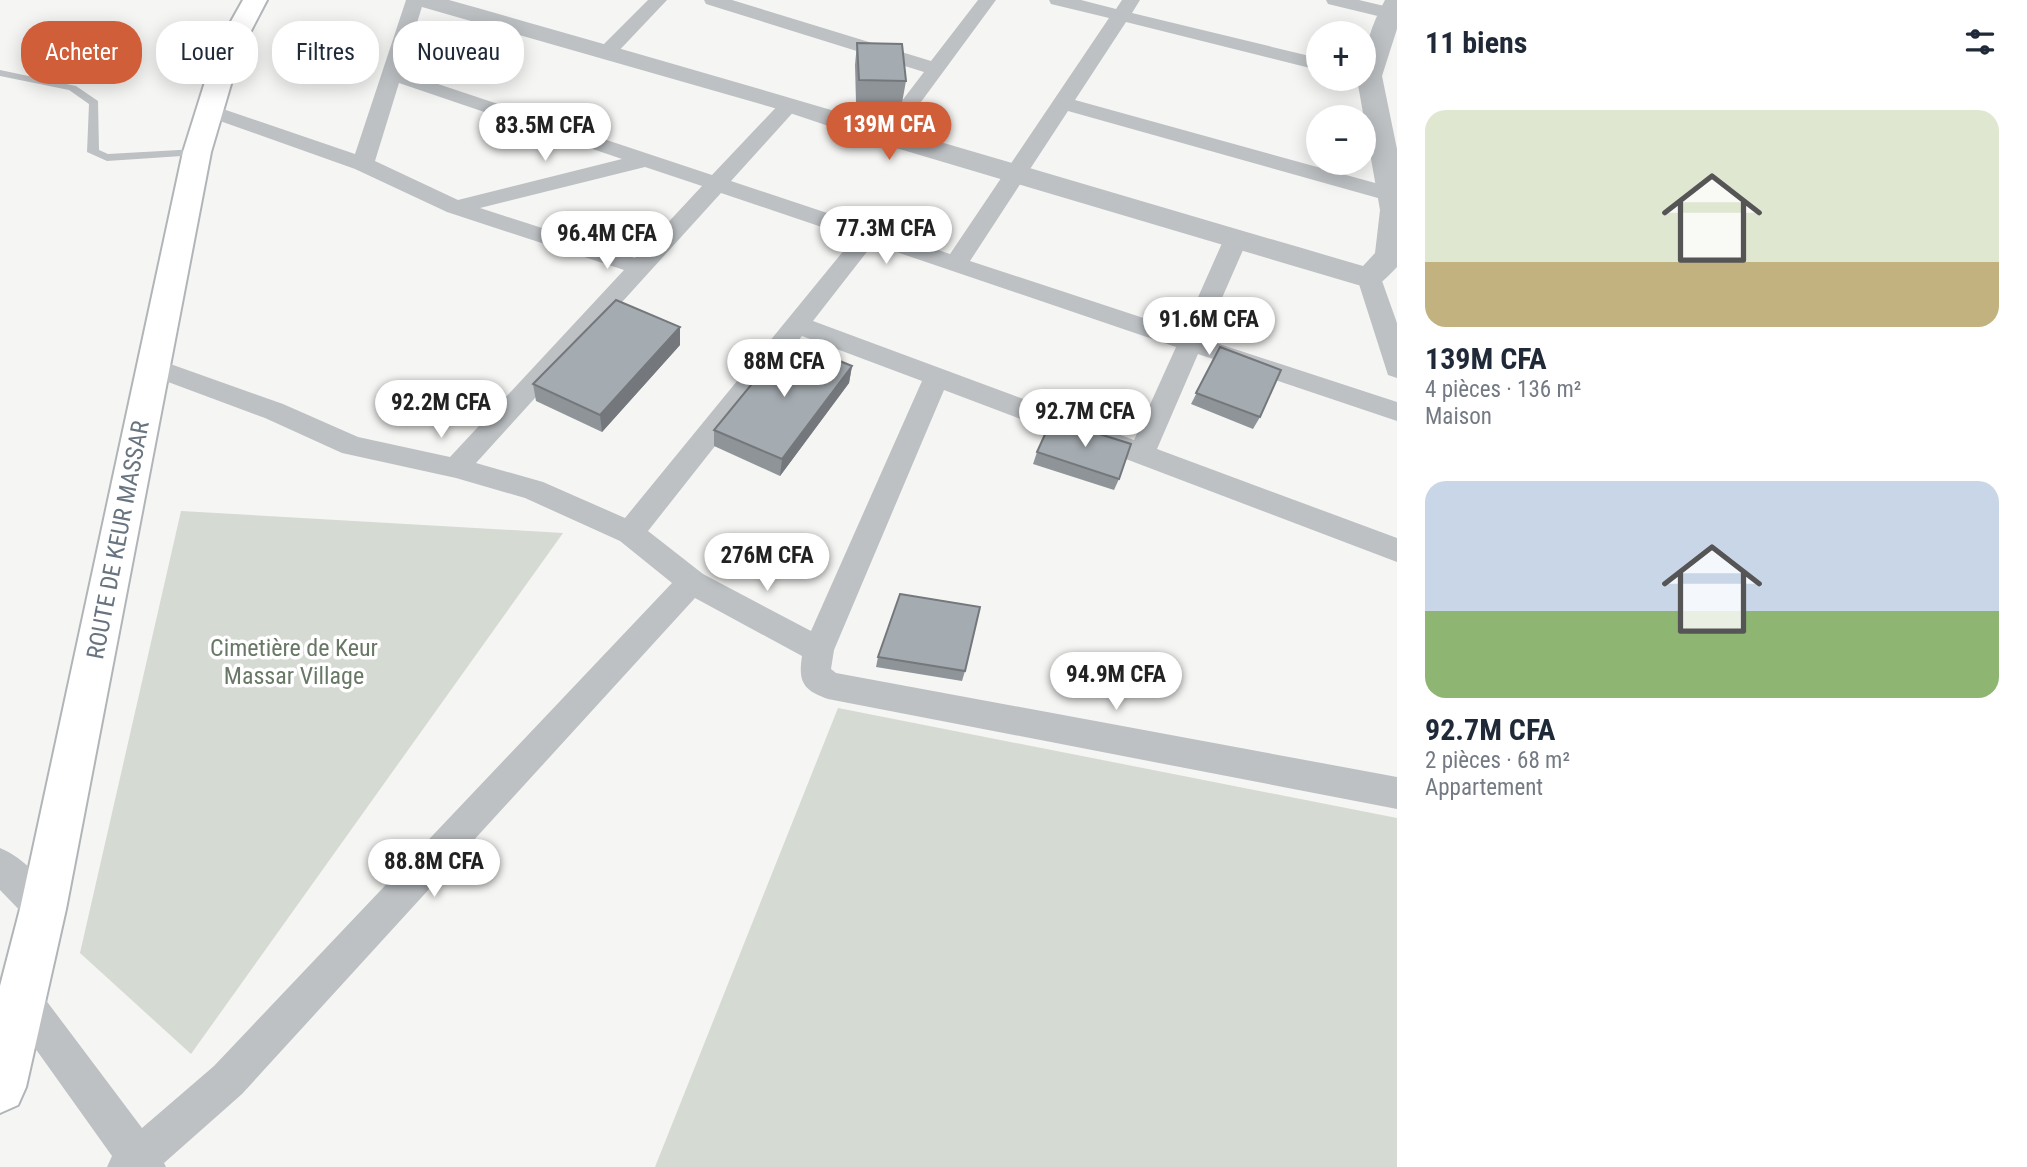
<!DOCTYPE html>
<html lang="fr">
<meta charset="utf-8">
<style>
:root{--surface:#fff;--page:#f6f6f7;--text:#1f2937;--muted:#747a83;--accent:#cf5e39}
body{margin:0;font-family:"Roboto Condensed",sans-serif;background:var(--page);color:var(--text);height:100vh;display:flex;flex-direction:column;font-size:26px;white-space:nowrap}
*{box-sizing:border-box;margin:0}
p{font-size:23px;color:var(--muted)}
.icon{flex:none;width:38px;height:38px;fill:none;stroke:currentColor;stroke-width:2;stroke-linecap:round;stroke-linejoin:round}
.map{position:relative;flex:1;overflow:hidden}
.panel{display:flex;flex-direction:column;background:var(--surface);width:630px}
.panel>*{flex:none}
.top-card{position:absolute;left:21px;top:21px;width:665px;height:63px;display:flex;gap:14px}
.controls{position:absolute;left:1306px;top:21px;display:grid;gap:14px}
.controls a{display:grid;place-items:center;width:70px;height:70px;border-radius:50%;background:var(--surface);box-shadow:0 4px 18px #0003;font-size:35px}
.price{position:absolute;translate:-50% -60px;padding:0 16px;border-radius:24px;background:#fff;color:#222;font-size:23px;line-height:46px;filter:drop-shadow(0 2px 4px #0008)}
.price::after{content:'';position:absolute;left:50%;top:42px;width:21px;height:16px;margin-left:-10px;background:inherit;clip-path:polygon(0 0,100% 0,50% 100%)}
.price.active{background:var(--accent);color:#fff}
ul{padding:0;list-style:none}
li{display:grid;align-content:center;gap:14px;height:371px;padding:0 28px}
li span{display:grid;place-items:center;height:217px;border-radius:21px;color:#555}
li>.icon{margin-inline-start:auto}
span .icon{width:126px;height:126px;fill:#fffc;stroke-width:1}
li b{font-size:30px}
h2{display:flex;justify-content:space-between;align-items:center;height:84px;padding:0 28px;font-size:30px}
.pill{padding:0 24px;border-radius:28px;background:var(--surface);box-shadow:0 4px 18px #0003;font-size:24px;line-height:63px}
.pill.active{background:var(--accent);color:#fff}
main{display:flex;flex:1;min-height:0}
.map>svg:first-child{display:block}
.green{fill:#d5dad2}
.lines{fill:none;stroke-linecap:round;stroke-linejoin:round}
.primary-casing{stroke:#b1b5b8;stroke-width:4}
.service{fill:#bdc1c4;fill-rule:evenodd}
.minor{fill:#bdc1c4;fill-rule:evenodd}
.tertiary{fill:#bdc1c4;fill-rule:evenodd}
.primary{fill:#fff;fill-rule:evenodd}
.wall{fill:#8e9498}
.shaded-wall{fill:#74787c}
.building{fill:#a5acb1;stroke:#74787c;stroke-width:2}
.labels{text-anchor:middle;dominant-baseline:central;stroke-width:7;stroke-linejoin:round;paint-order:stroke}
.street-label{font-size:24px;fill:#687580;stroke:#fff}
.park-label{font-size:24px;fill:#697866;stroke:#fff}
</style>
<main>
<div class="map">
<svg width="1397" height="1167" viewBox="0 0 1397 1167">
<rect width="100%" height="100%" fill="#f5f5f3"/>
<path class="green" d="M181,511L563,533L191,1054L80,953Z
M838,708L1397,818V1167H655Z"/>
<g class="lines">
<g class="primary-casing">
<path id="primary" d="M243,0H267L241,50L211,152L66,909L26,1087L18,1105L0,1113V986L20,909L183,152L215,50Z"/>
</g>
<path class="service" d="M0,70L76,86L98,101L99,150L108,154L197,149L203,152L197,155L107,161L87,152L89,104L69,90L0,76Z"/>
<path class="minor" d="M406,0H424L402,72L712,175L783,100H797L800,104L797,108L731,181L950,254L1109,18L1051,4L1049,0H1081L1116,9L1122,0H1140L1132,13L1318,58V70L1126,22L1075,100L1397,189V201L1385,200L1068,111L970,261L1183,331L1223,241L1227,236L1235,234L1243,236L1247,241L1204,339L1397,402V421L1198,354L1157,449L1397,538V562L944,390L834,650L831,669L836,673L1397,777V809L828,699C803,690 798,682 802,656L695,598L242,1094L164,1163L166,1167H107L112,1156L10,1013L4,1000L10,987L23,981L36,987L142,1128L214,1066L672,583L620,541L525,498L456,478L342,453L265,418L144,373L140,367L144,361L153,358L162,361L283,404L358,437L450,457L624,270L447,212L355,169L203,115L200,111L203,107H217L355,154ZM399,83L622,159L458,200L375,161ZM645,167L702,186L635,258L480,208ZM721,193L854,238L625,518L543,482L476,463ZM873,244L1176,347L1134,440L813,321ZM802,336L922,381L811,631L703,574L648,531Z
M648,0H667L613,57H599L596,53L599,49Z
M704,0H732L931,61L978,0H996L893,140H879L875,136L924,72L706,4Z
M1326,0H1359L1397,9V16L1390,19L1328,4Z
M1369,270L1377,273L1381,278L1397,323V378L1388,375L1357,278L1361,273Z
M0,848C23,857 51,886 61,909L56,921L43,927L30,921L0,890Z"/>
<path class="tertiary" d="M411,0H449C755,86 1058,177 1363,266L1375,253L1380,210L1357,79H1363C1363,51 1371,25 1385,0H1397V29L1382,76L1397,149V267C1384,280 1378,290 1358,285L876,142L781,110L415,5Z"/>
<use href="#primary" class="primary"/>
</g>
<path class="wall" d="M857,43L906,81L902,103L856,102L855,65Z
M680,345L602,432L536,401L533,384Z
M1220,347L1260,417L1253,429L1191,404Z
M852,366L849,383L780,476L714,446V430Z
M1037,452L1119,479L1114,490L1033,464Z
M878,657L965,671L962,681L876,667Z"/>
<path class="shaded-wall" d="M680,327V345L602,432L600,415Z
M852,366L849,383L780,476L782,459Z"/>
<path class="building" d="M857,43L902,44L906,81L859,80Z
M616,300L680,327L600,415L533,384Z
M788,340L852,366L782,459L714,430Z
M1220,347L1281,370L1260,417L1196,393Z
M1052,419L1131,444L1119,479L1037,452Z
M900,594L980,607L965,671L878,657Z"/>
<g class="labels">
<g class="street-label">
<text transform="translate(118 540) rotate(-79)">ROUTE DE KEUR MASSAR</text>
</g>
<g class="park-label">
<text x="294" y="648">Cimetière de Keur<tspan x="294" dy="28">Massar Village</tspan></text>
</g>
</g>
</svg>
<div class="controls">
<a>+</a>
<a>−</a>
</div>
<b class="price active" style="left:889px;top:162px">139M CFA</b>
<b class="price" style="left:545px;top:163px">83.5M CFA</b>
<b class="price" style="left:886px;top:266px">77.3M CFA</b>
<b class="price" style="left:607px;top:271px">96.4M CFA</b>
<b class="price" style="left:1209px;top:357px">91.6M CFA</b>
<b class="price" style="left:784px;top:399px">88M CFA</b>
<b class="price" style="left:441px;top:440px">92.2M CFA</b>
<b class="price" style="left:1085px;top:449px">92.7M CFA</b>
<b class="price" style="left:767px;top:593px">276M CFA</b>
<b class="price" style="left:1116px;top:712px">94.9M CFA</b>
<b class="price" style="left:434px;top:899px">88.8M CFA</b>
<div class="top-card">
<a class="pill active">Acheter</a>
<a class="pill">Louer</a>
<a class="pill">Filtres</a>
<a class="pill">Nouveau</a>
</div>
</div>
<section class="panel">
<h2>11 biens<svg class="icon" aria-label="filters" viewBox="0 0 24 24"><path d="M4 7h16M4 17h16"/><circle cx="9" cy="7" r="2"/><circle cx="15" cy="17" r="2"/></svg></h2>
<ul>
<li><span style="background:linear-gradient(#dfe7d0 70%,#c2b280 0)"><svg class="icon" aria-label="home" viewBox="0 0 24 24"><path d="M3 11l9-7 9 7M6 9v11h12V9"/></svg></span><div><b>139M CFA</b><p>4 pièces · 136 m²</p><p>Maison</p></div></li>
<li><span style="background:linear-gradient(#c9d6e8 60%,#8fb573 0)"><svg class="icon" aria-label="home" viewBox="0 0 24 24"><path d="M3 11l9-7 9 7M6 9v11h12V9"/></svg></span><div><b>92.7M CFA</b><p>2 pièces · 68 m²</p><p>Appartement</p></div></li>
</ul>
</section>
</main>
